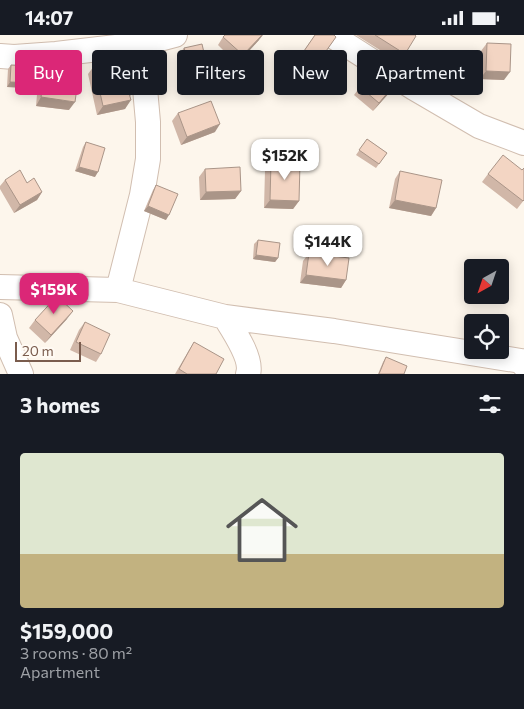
<!DOCTYPE html>
<meta charset="utf-8">
<style>
:root{--surface:#171b24;--page:#20242c;--text:#f1f3f6;--muted:#9ea1a6;--accent:#db2777}
body{margin:0;font-family:Commissioner,sans-serif;background:var(--page);color:var(--text);height:100vh;display:flex;flex-direction:column;font-size:19px;white-space:nowrap}
*{box-sizing:border-box;margin:0}
p{font-size:16px;color:var(--muted)}
.icon{flex:none;width:28px;height:28px;fill:none;stroke:currentColor;stroke-width:2;stroke-linecap:round;stroke-linejoin:round}
.map{position:relative;height:339px;overflow:hidden}
.sheet{display:flex;flex-direction:column;background:var(--surface);flex:1}
.sheet>*{flex:none}
.top-card{position:absolute;left:15px;top:15px;width:495px;height:45px;display:flex;gap:10px}
.needle{width:32px;rotate:220deg}
.buttons{position:absolute;left:464px;top:224px;display:grid;gap:10px}
.buttons a{display:grid;place-items:center;width:45px;height:45px;border-radius:5px;background:var(--surface);box-shadow:0 2px 12px #0003;font-size:25px}
.scale{position:absolute;left:15px;bottom:12px;width:66px;box-sizing:border-box;padding-left:5px;border:2px solid #7a5c4d;border-top:0;font-size:14px;line-height:18px;white-space:nowrap;color:#7a5c4d;-webkit-text-stroke:4px #fffaf3;paint-order:stroke}
.price{position:absolute;translate:-50% -42px;padding:0 11px;border-radius:10px;background:#fff;color:#222;font-size:16px;line-height:32px;filter:drop-shadow(0 1px 2px #0008)}
.price::after{content:'';position:absolute;left:50%;top:30px;width:15px;height:11px;margin-left:-8px;background:inherit;clip-path:polygon(0 0,100% 0,50% 100%)}
.price.current{background:var(--accent);color:#fff}
ul{padding:0;list-style:none}
li{display:grid;align-content:center;gap:10px;height:265px;padding:0 20px}
li span{display:grid;place-items:center;height:155px;border-radius:5px;color:#555}
li>.icon{margin-inline-start:auto}
span .icon{width:90px;height:90px;fill:#fffc;stroke-width:1}
li b{font-size:21px}
h2{display:flex;justify-content:space-between;align-items:center;height:60px;padding:0 20px;font-size:21px}
.pill{padding:0 18px;border-radius:5px;background:var(--surface);box-shadow:0 2px 12px #0003;font-size:18px;line-height:45px}
.pill.current{background:var(--accent);color:#fff}
.status{display:flex;justify-content:space-between;align-items:center;height:35px;padding:0 25px;background:var(--surface);direction:ltr}
.status svg{height:14px;fill:currentColor}
.map>svg:first-child{display:block}
.lines{fill:none;stroke-linecap:round;stroke-linejoin:round}
.minor-casing{stroke:#d1beb0;stroke-width:26}
.minor{stroke:#fff;stroke-width:24}
.wall{fill:#d1b7a8}
.shaded-wall{fill:#aa9588}
.building{fill:#f3d5c3;stroke:#aa9588}
</style>
<div class="status"><b>14:07</b><svg viewBox="0 0 49 12"><path d="M0 12V9h3v3zM5 12V6h3v6zM10 12V3h3v9zM15 12V0h3v12zM26 1h20v11H26zM47 4h2v5h-2z"/></svg></div>
<div class="map">
<svg width="524" height="339" viewBox="0 0 524 339">
<rect width="100%" height="100%" fill="#fdf6ec"/>
<g class="lines">
<g class="minor-casing">
<path id="minor" d="M331,0L414,53L479,91L524,108
M0,21L14,22L56,19L141,9L175,0
M0,252L118,255L225,282L334,296L521,326L524,330
M118,255L142,160L148,124V87L141,9L139,0
M0,280L5,303L21,339
M225,282C233,295 253,324 248,339"/>
</g>
<use href="#minor" class="minor"/>
</g>
<path class="wall" d="M315,0L336,2L313,34L298,24Z
M356,0H415L405,19L399,27Z
M223,2L259,5L237,29L218,10Z
M487,8L504,45L480,44L481,16Z
M184,13L205,22L202,27L184,32L180,18Z
M11,30L32,48L29,53L7,52L8,34Z
M94,31L130,61L125,74L97,80L88,39Z
M44,40L69,75L36,71L38,48Z
M360,52L390,57L373,76L354,60Z
M178,78L215,97L181,110L172,86Z
M367,104L387,118L376,133L356,120Z
M86,107L95,142L75,136L83,112Z
M271,127L299,166L293,174L264,173L265,135Z
M524,133V165L517,174L482,147L488,139L522,135Z
M205,134L241,156L235,164L200,165L199,142Z
M400,136L436,173L431,181L389,173L395,144Z
M5,145L27,148L42,157L37,165L14,178L0,154V151Z
M156,150L166,185L144,176L153,155Z
M258,205L278,223L275,227L253,224L254,209Z
M309,218L346,245L341,253L300,248L303,226Z
M67,284L45,308L29,293L35,285Z
M85,287L101,319L96,327L70,315L79,295Z
M194,307L216,339H175L189,315Z
M386,322L404,339H378L383,327Z"/>
<path class="shaded-wall" d="M262,0H263L259,5L237,29L243,20Z
M205,22L202,27L184,32L188,27Z
M486,36L510,37L504,45L480,44Z
M10,47L32,48L29,53L7,52Z
M395,49L390,57L373,76L379,68Z
M136,53L130,61L128,55Z
M41,62L75,67L69,75L36,71Z
M131,65L125,74L97,80L103,71Z
M220,89L215,97L181,110L187,102Z
M79,132L98,137L95,142L75,136Z
M241,156L235,164L200,165L206,157Z
M42,157L37,165L14,178L20,170Z
M270,165L299,166L293,174L264,173Z
M395,165L436,173L431,181L389,173Z
M148,171L169,180L166,185L144,176Z
M256,220L278,223L275,227L253,224Z
M306,240L346,245L341,253L300,248Z
M73,276L67,284L45,308L51,300Z"/>
<path class="building" d="M225,0H262L243,20L223,2Z
M315,0H334L336,2L319,26L304,16Z
M375,0H415L416,1L405,19Z
M487,8L511,9L510,37L486,36Z
M202,9L205,22L188,27L184,13Z
M129,23L136,53L128,55L131,65L103,71L94,31Z
M11,30L33,31L32,48L10,47Z
M376,33L395,49L379,68L360,52Z
M44,40L78,45L75,67L41,62Z
M211,66L220,89L187,102L178,78Z
M367,104L387,118L379,129L359,115Z
M86,107L105,113L98,137L79,132Z
M503,120L522,135L524,133V165L523,166L488,139Z
M271,127L300,128L299,166L270,165Z
M240,132L241,156L206,157L205,134Z
M20,135L27,148L34,143L42,157L20,170L5,145Z
M400,136L442,145L436,173L395,165Z
M156,150L178,159L169,180L148,171Z
M258,205L280,208L278,223L256,220Z
M309,218L349,223L346,245L306,240Z
M57,261L73,276L51,300L35,285Z
M85,287L110,299L101,319L76,307Z
M194,307L224,324L216,339H187L179,334Z
M386,322L407,331L404,339H379Z"/>
</svg>
<div class="buttons">
<a><svg class="needle" viewBox="-14 -14 28 28"><path d="M0-13l5 13h-10z" fill="#e53935"/><path d="M0 13l5-13h-10z" fill="#9ea1a6"/></svg></a>
<a><svg class="icon" aria-label="locate" viewBox="0 0 24 24"><circle cx="12" cy="12" r="6"/><path d="M12 2v4M12 18v4M2 12h4M18 12h4"/></svg></a>
</div>
<div class="scale">20 m</div>
<b class="price" style="left:285px;top:146px">$152K</b>
<b class="price" style="left:328px;top:232px">$144K</b>
<b class="price current" style="left:54px;top:280px">$159K</b>
<div class="top-card">
<a class="pill current">Buy</a>
<a class="pill">Rent</a>
<a class="pill">Filters</a>
<a class="pill">New</a>
<a class="pill">Apartment</a>
</div>
</div>
<section class="sheet">
<h2>3 homes<svg class="icon" aria-label="filters" viewBox="0 0 24 24"><path d="M4 7h16M4 17h16"/><circle cx="9" cy="7" r="2"/><circle cx="15" cy="17" r="2"/></svg></h2>
<ul>
<li><span style="background:linear-gradient(#dfe7d0 65%,#c2b280 0)"><svg class="icon" aria-label="home" viewBox="0 0 24 24"><path d="M3 11l9-7 9 7M6 9v11h12V9"/></svg></span><div><b>$159,000</b><p>3 rooms · 80 m²</p><p>Apartment</p></div></li>
</ul>
</section>
